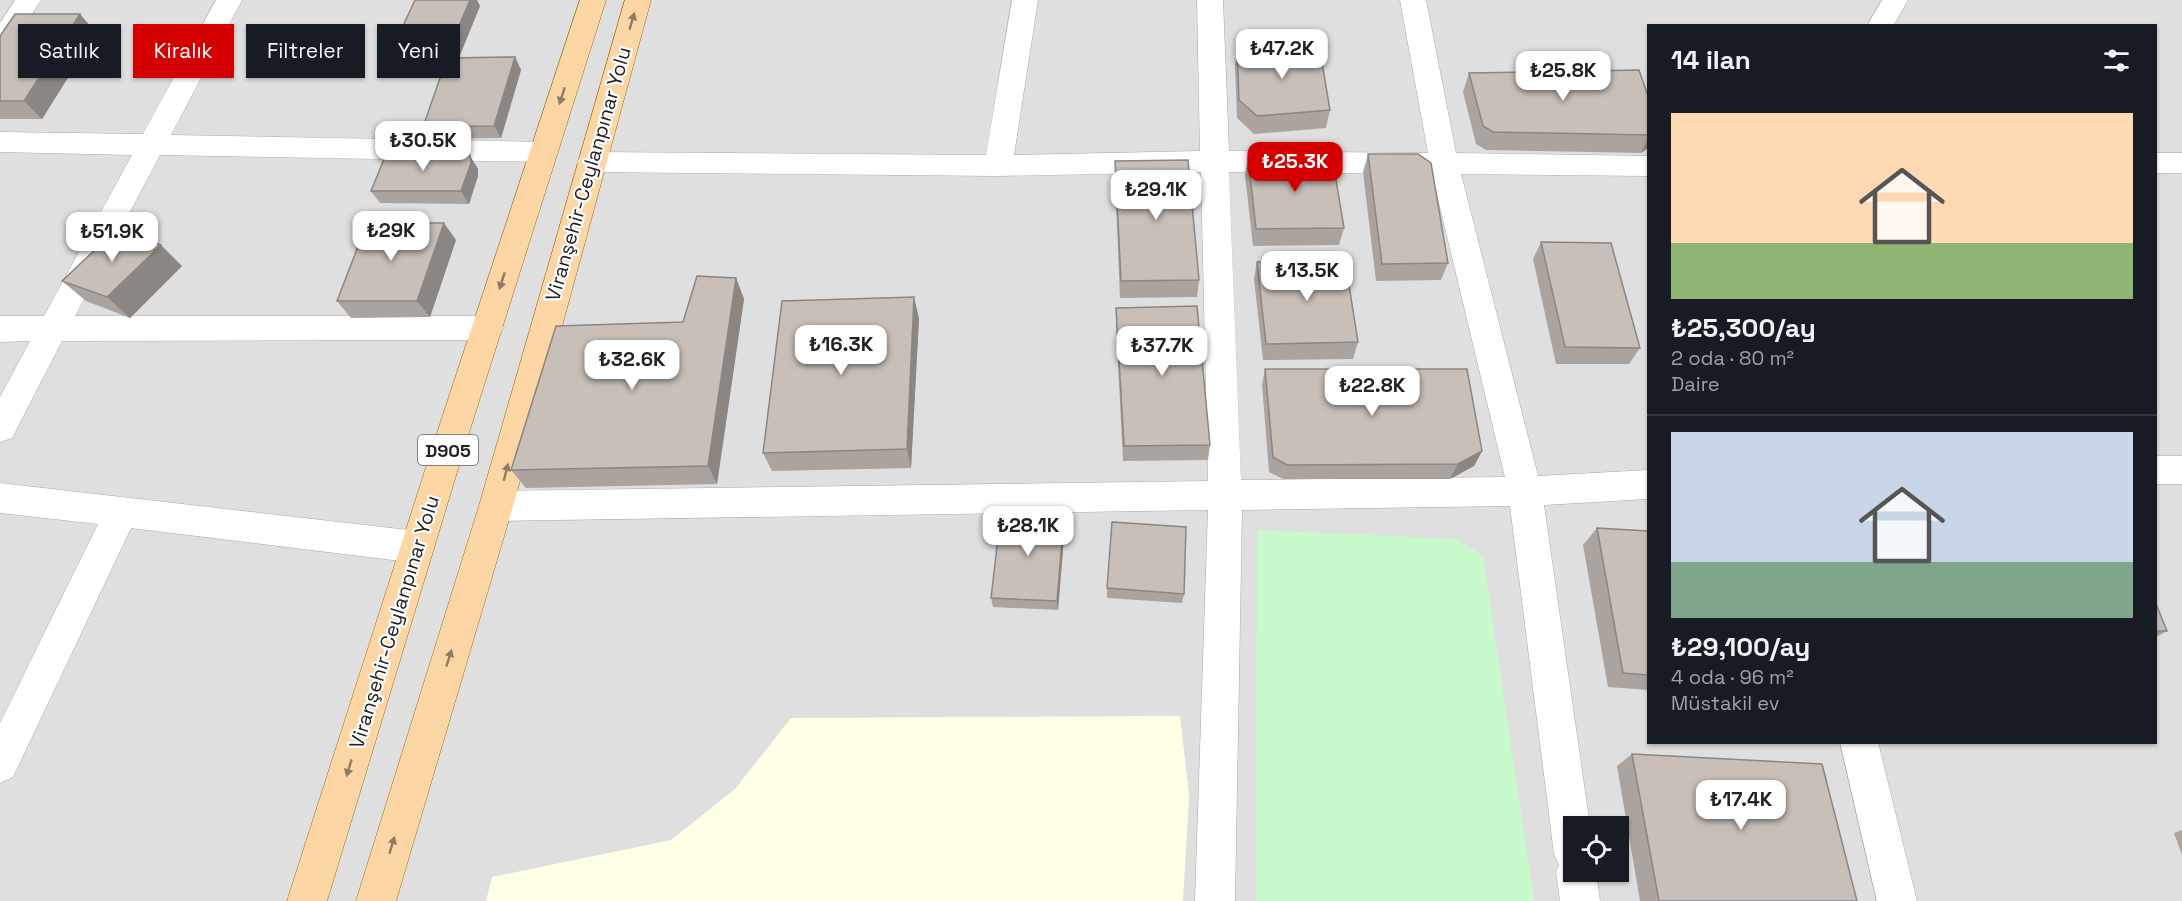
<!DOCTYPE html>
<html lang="tr">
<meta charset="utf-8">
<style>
:root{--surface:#171b24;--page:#242831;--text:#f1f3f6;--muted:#9ea1a6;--line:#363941;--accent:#d40000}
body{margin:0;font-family:"Space Grotesk",sans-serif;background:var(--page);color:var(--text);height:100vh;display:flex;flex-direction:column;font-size:22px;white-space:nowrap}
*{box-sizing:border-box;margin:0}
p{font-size:20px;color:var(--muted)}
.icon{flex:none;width:33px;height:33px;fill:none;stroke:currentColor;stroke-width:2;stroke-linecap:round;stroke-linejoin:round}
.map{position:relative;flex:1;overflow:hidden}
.side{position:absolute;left:1647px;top:24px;width:510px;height:720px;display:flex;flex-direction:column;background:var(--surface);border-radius:0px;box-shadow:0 2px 4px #0004}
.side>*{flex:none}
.guide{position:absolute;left:18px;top:24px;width:570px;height:54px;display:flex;gap:12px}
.controls{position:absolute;left:1563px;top:816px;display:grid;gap:12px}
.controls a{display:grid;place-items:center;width:66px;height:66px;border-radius:0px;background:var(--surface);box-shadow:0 2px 4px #0004;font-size:30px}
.price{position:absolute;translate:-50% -51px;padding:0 14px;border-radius:12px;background:#fff;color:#222;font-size:20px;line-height:39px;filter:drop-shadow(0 2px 3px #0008)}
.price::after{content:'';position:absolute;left:50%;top:36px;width:18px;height:14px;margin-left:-9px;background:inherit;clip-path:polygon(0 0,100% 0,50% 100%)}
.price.active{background:var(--accent);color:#fff}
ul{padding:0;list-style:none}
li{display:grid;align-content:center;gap:12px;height:318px;padding:0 24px}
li+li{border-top:2px solid var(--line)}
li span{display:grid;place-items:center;height:186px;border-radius:0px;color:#555}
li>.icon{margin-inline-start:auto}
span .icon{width:108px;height:108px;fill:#fffc;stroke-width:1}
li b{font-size:26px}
h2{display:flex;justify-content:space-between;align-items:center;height:72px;padding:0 24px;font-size:26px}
.pill{padding:0 21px;border-radius:0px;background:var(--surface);box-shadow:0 2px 4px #0004;font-size:21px;line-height:54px}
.pill.active{background:var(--accent);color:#fff}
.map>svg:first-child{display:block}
.residential{fill:#e0dfdf;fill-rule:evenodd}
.education{fill:#ffffe5}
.park{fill:#c8facc}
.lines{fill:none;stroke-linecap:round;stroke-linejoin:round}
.minor-casing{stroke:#a9a9a9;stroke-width:1}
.primary-casing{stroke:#a06b00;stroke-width:1}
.minor{fill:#fff;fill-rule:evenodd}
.primary{fill:#fcd6a4;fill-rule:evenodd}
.wall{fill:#aba49e}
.shaded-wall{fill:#8b8681}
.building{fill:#c7bfb8;stroke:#8b8681;stroke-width:1.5}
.oneway{fill:#8f7c63}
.labels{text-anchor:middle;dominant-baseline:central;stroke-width:4.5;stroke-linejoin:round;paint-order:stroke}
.shield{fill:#fff;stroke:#646464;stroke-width:1.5}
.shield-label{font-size:18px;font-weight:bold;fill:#222}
.street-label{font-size:20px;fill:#222;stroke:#fff}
</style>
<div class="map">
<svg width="2182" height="901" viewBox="0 0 2182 901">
<rect width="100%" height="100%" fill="#f2efe9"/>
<path class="residential" d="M0,0H2182V901H0ZM1648,26H2156V742H1648ZM1574,826H1618V872H1574Z"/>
<path class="education" d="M1180,716L1189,795L1183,901H486L492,877L671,840L735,789L791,718Z"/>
<path class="park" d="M1257,530L1456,539L1483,556L1534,901H1256Z"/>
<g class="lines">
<g class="minor-casing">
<path id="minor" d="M15,0H41L9,49L0,52V23Z
M216,0H242L171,135L544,142L554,145L558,152L554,159L544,162L160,155L75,316H487L498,319L503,328L498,337L487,340L62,341L12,438L0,442V397L30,341L0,342V316H44L132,155L0,152V132L143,134Z
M1012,0H1038L1014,155L1200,151L1197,0H1223L1229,151L1428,153L1400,0H1426L1456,153L1648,156V176L1461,174L1538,476L1648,470V499L1544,505L1590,826H1574V872H1596L1600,901H1560L1556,872L1559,865L1554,854L1510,506L1242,510L1235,901H1195L1208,510L496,521L484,517L479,506L484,495L496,491L1208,481L1201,172L998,176L591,172L581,169L577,162L581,155L591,152L986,155ZM1229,172L1432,174L1505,477L1241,480Z
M1882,0H1908L1893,26H1867Z
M2156,153H2182V173H2156Z
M2156,456H2182V484H2156Z
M0,483L417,531L429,536L434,547L429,558L417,563L131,528L13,777L0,783V723L98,524L0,513Z
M1840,742H1878L1917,901H1877Z"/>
</g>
<g class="primary-casing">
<path id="primary" d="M580,0H606L468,436L327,901H287L436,436Z
M625,0H651L513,506L396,901H356L479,506Z"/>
</g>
<use href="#minor" class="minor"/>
<use href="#primary" class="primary"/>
</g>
<path class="wall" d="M415,0H477L480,6L460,55L404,54L396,41Z
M96,33L42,119H0V36Z
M1237,47L1330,110L1326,128L1254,134L1237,118L1235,66Z
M515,57L521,70L501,138L431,139L423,127Z
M1469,73L1648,96V148L1641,153L1486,150L1476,144L1463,92Z
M1368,154L1448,263L1441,280L1376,281L1363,172Z
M470,156L478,169V176L469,204L380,203L371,191Z
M1248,157L1344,228L1339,245L1253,246L1245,175Z
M1115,161L1199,280L1197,297L1120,298L1115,179Z
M456,240L430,317L351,318L337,301Z
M1541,242L1640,348L1629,364H1556L1533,259Z
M1257,262L1358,342L1353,359L1263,360L1254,279Z
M182,266L130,318L86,301L62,281Z
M736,278L744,299L717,484L526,488L511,470L683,322Z
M1116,308L1210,445L1208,460L1123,461L1116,325Z
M919,318L911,468L772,471L763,453Z
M1265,369L1482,451L1474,466L1450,479H1283L1269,472L1262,385Z
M1064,515L1065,525L1058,610L993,607L991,598Z
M1597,528L1648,531V690L1608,687L1583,545Z
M1107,588L1184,594L1182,603L1107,598Z
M2156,604L2167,631L2156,637Z
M1632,754L1857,901H1640L1617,766Z
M2182,830V855L2174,833Z"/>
<path class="shaded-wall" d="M470,0H477L480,6L460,55L452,42Z
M80,14L96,33L42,119L24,101Z
M515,57L521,70L501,138L494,126Z
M1648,139V148L1641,153Z
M470,156L478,169V176L469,204L461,191Z
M444,223L456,240L430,317L417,301Z
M161,245L182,266L130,318L107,297Z
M736,278L744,299L717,484L708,466Z
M914,297L919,318L911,468L907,449Z
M1482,451L1474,466L1450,479L1458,464Z
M1064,515L1065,525L1058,610L1057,601Z"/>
<path class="building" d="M415,0H470L452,42L396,41Z
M15,14H80L24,101H0V36Z
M1319,45L1330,110L1257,116L1239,100L1237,47Z
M515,57L494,126L423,127L447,58Z
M1639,70L1648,96V135L1493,132L1483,126L1469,73Z
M387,152H465L470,156L471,163L461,191H371Z
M1368,154H1418L1431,163L1448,263L1382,264Z
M1332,156L1344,228L1256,229L1248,157Z
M1188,160L1199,280L1121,281L1115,161Z
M367,223H444L417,301H337Z
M117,229L161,245L107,297L62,281Z
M1541,242L1611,243L1640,348L1565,347Z
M1345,260L1358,342L1266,344L1257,262Z
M697,276L736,278L708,466L511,470L556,326L683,322Z
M914,297L907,449L763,453L782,301Z
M1197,306L1210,445L1124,446L1116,308Z
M1265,369H1467L1482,451L1458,464L1287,465L1273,457Z
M1001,512L1064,515L1057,601L991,598Z
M1112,522L1186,527L1184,594L1107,588Z
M1597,528L1648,531V675L1623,673Z
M2156,604L2167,631H2156Z
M1632,754L1822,764L1857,901H1659Z"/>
<defs><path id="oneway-solid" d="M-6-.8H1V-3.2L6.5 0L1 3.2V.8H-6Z" transform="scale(1.5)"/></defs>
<g class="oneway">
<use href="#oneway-solid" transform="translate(632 21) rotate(-74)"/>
<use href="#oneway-solid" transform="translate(562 96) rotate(108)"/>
<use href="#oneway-solid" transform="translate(502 281) rotate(108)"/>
<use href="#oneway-solid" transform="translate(506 472) rotate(-75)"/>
<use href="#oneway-solid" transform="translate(449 658) rotate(-73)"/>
<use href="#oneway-solid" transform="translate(349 768) rotate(107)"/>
<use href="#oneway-solid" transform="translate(392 845) rotate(-73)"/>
</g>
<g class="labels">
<rect class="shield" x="418" y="435" width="60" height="30" rx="4.5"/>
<g class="shield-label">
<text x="448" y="450">D905</text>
</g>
<g class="street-label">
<text transform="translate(588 174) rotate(-74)">Viranşehir-Ceylanpınar Yolu</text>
<text transform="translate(394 622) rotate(-73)">Viranşehir-Ceylanpınar Yolu</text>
</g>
</g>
</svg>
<div class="controls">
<a><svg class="icon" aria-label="locate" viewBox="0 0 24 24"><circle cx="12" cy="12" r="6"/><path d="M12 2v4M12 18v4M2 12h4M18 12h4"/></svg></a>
</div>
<b class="price" style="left:1282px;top:80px">₺47.2K</b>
<b class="price" style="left:1563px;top:102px">₺25.8K</b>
<b class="price" style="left:423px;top:172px">₺30.5K</b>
<b class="price active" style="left:1295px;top:193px">₺25.3K</b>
<b class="price" style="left:1156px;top:221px">₺29.1K</b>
<b class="price" style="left:391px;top:262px">₺29K</b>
<b class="price" style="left:112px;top:263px">₺51.9K</b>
<b class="price" style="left:1307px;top:302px">₺13.5K</b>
<b class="price" style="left:841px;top:376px">₺16.3K</b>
<b class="price" style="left:1162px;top:377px">₺37.7K</b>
<b class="price" style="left:632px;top:391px">₺32.6K</b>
<b class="price" style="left:1372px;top:417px">₺22.8K</b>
<b class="price" style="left:1028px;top:557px">₺28.1K</b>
<b class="price" style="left:1741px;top:831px">₺17.4K</b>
<div class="guide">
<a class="pill">Satılık</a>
<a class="pill active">Kiralık</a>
<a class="pill">Filtreler</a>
<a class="pill">Yeni</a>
</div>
<section class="side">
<h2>14 ilan<svg class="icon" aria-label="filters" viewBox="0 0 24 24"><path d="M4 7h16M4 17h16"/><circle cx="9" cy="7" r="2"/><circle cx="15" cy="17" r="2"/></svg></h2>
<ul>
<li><span style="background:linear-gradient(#ffd9b3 70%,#8fb573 0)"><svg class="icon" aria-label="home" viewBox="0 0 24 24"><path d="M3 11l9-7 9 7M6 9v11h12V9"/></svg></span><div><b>₺25,300/ay</b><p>2 oda · 80 m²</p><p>Daire</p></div></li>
<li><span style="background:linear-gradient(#c9d6e8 70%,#7fa58c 0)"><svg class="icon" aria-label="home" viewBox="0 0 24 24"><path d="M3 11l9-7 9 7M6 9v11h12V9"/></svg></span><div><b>₺29,100/ay</b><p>4 oda · 96 m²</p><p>Müstakil ev</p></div></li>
</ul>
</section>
</div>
